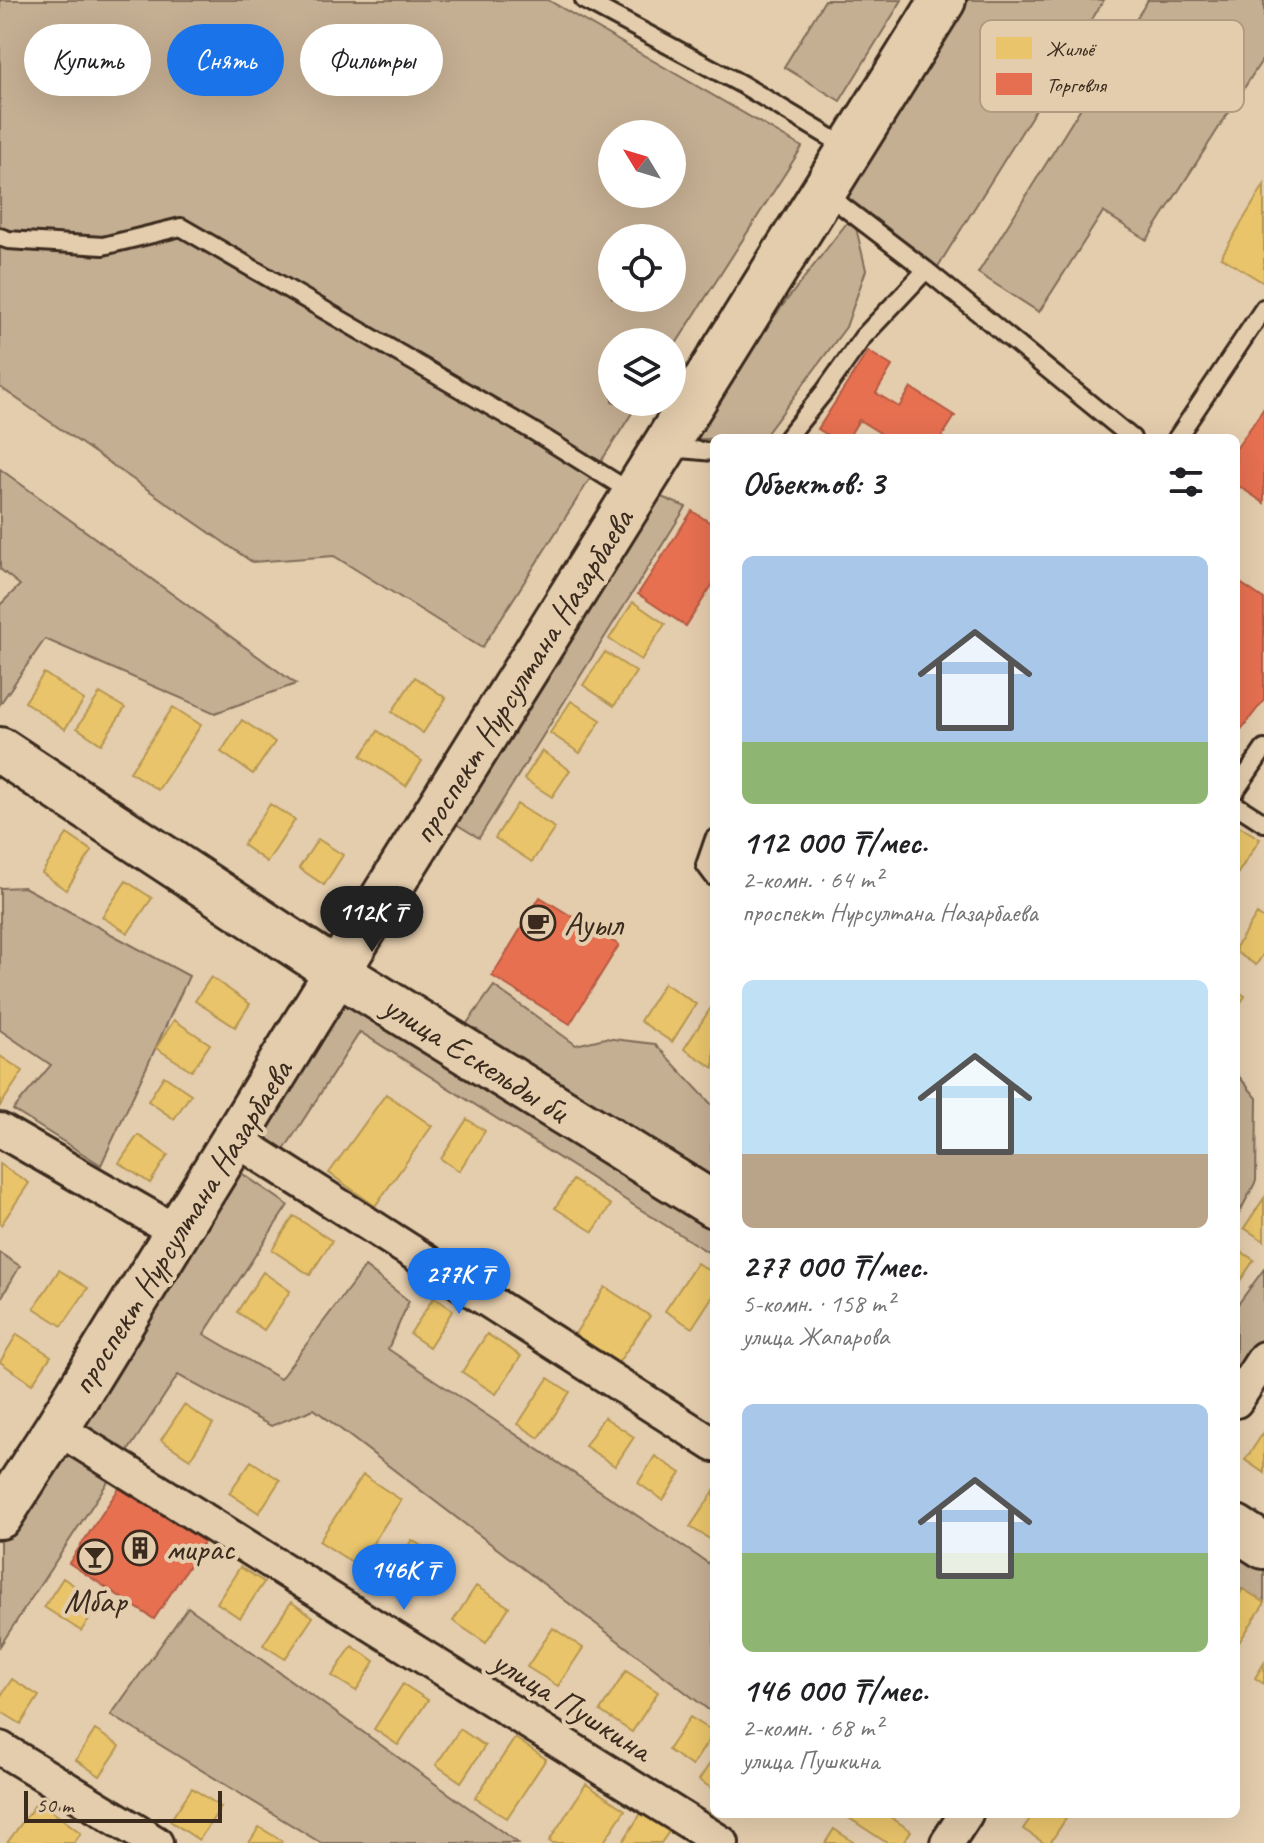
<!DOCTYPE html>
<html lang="ru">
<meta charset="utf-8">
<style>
:root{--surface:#fff;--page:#f6f6f6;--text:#202124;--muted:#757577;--accent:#1a73e8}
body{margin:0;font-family:Caveat,sans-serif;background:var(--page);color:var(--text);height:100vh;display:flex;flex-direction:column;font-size:30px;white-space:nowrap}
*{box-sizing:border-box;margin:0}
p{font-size:26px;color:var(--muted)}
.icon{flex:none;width:44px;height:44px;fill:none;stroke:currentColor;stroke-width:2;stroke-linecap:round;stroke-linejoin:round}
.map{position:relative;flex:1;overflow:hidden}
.panel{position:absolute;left:710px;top:434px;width:530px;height:1384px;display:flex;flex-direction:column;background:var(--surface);border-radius:12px;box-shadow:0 8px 32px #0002}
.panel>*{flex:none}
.hud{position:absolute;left:24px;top:24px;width:566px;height:72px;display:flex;gap:16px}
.needle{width:52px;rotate:308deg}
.buttons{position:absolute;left:598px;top:120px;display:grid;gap:16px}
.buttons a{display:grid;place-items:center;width:88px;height:88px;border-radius:50%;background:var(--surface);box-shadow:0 8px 32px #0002;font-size:40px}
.scale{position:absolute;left:24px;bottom:20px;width:198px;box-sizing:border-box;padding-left:8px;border:4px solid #3b2a1e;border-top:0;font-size:22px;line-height:28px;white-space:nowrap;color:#3b2a1e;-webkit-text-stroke:6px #e4cdad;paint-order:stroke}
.price{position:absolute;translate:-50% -68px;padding:0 18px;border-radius:28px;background:var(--accent);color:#fff;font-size:26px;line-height:52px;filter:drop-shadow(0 2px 4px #0008)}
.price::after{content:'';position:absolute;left:50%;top:48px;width:24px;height:18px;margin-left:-12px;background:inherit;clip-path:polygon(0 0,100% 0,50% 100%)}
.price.current{background:#222;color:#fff}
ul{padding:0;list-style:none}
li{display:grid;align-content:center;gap:16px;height:424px;padding:0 32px}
li span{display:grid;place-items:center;height:248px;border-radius:12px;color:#555}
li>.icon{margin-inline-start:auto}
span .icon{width:144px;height:144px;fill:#fffc;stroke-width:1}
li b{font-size:34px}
h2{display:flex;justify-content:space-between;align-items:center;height:96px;padding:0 32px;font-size:34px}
.pill{padding:0 28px;border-radius:36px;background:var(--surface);box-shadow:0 8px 32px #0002;font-size:28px;line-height:72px}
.pill.current{background:var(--accent);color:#fff}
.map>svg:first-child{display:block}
.green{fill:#c5af93;stroke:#806c58;stroke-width:2;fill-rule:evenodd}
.homes{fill:#e9c46a;stroke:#b59653;stroke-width:2}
.shops{fill:#e76f51;stroke:#b35a42;stroke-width:2}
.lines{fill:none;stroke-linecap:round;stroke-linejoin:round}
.lane-casing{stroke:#3b2a1e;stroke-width:22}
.street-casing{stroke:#3b2a1e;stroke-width:38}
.secondary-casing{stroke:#3b2a1e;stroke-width:50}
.lane{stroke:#e4cdad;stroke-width:16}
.street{stroke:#e4cdad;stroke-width:32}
.secondary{stroke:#e4cdad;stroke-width:44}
.labels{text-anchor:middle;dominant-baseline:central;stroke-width:8;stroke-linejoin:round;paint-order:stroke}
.street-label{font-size:34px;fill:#3b2a1e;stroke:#e4cdad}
.poi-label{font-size:34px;fill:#3b2a1e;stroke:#e4cdad;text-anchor:start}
.key{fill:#e4cdad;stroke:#b19c82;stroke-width:2}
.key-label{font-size:22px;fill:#3b2a1e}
</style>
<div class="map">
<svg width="1264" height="1843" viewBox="0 0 1264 1843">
<rect width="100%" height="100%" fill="#e4cdad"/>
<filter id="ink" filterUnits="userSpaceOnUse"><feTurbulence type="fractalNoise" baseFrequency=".0125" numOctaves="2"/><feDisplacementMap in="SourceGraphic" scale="16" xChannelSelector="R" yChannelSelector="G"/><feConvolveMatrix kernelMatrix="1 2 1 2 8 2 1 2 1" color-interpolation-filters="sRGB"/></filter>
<g filter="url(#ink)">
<path class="green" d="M0,0H548L802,147L672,350V342H612V402H639L482,648L334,556L252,562L0,387ZM612,134H672V194H612ZM612,238H672V298H612Z
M825,0H902L840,101L784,67Z
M943,0H1104L937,268L824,192Z
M1148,0H1264V57L1147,240L1103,212L1039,312L978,273Z
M853,215L866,270L846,327L764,437L678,440Z
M0,469L296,684L215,713L45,639L0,704V605L20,585L0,569Z
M649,492L686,507L479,838L446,818Z
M24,887L189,976L101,1165L13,1110L51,1065L0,1030V888Z
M494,986L576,1045L605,1038L655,1044L714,1107L711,1152L714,1154V1198L457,1037Z
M340,987L714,1220V1256L360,1032L282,1153L245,1134Z
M1236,1073L1257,1098L1256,1181L1236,1219Z
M231,1166L288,1205L204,1334L280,1379L365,1267L409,1301L388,1349L714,1567V1714L314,1409L271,1426L178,1375L0,1646V1530Z
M0,1253L20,1266L0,1300Z
M1264,1269V1340L1236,1380V1307Z
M1236,1545L1264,1563V1604L1236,1586Z
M188,1607L518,1843H321L111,1715Z"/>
<path class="homes" d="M1264,185V283L1221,257Z
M633,602L665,624L641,660L609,639Z
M605,652L636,672L614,706L583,685Z
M44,673L84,700L65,729L25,702Z
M415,677L446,698L423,733L392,712Z
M100,693L125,708L101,744L77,728Z
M571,701L601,720L580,753L550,733Z
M173,707L201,725L158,790L130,772Z
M242,720L275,742L253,774L221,752Z
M378,731L422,761L406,786L361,756Z
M542,751L570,770L552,797L524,779Z
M270,804L295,820L267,862L243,845Z
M517,804L555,828L532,862L495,838Z
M1236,824L1260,839L1236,876Z
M67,834L92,851L66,890L42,873Z
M318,839L343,855L324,885L299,868Z
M126,881L152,898L128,933L102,917Z
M1257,914L1264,919V953L1256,965L1236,952V947Z
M211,977L250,1004L235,1027L195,1001Z
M664,983L696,1004L672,1042L640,1021Z
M1236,990L1245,996L1236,1010Z
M714,1003V1068L684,1049Z
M174,1020L210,1044L192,1071L156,1048Z
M0,1056L23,1071L0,1106Z
M164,1076L191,1094L174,1119L148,1101Z
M386,1094L432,1126L375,1206L329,1173Z
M467,1119L485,1131L459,1171L441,1159Z
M138,1135L168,1155L150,1183L119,1163Z
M0,1164L29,1183L1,1225L0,1224Z
M573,1180L611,1205L593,1232L555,1208Z
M1264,1198V1241L1244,1228Z
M294,1216L332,1241L310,1275L272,1250Z
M1236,1248L1254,1260L1236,1287Z
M697,1263L714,1274V1294L692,1328L665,1311Z
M59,1270L88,1288L62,1326L34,1308Z
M263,1272L290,1291L264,1330L237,1312Z
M605,1287L650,1316L616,1366L573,1337Z
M434,1297L453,1310L429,1347L410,1334Z
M17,1334L51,1356L32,1384L0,1362Z
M487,1334L521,1356L496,1394L462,1372Z
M548,1378L570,1392L539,1438L518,1424Z
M184,1405L213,1424L190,1459L161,1440Z
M604,1417L634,1437L615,1466L585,1446Z
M1264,1432V1473L1245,1460Z
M655,1456L681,1473L663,1500L638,1483Z
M251,1461L280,1480L259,1513L229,1493Z
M363,1475L401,1500L358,1566L319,1541Z
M714,1491V1539L713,1541L690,1527Z
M412,1540L432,1553L406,1594L386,1581Z
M240,1567L264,1582L240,1618L217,1603Z
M63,1578L100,1603L81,1631L44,1607Z
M476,1586L509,1607L486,1643L453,1621Z
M1243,1589L1264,1602V1604L1236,1647V1600Z
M291,1602L313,1617L285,1659L263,1645Z
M553,1628L583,1648L558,1686L527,1667Z
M352,1646L375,1661L356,1691L332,1676Z
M1264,1663V1684L1255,1678Z
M626,1671L658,1692L632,1732L600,1711Z
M12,1679L39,1696L21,1724L0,1711V1697Z
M403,1684L428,1700L398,1745L374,1729Z
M690,1717L714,1732L692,1766L668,1750Z
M460,1729L485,1746L461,1782L436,1765Z
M95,1730L120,1746L100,1776L76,1760Z
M515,1738L546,1759L507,1818L475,1798Z
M714,1757V1790L699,1780Z
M586,1784L625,1810L603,1843H552L549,1841Z
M192,1788L221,1807L199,1840L170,1821Z
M38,1801L81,1833L74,1843H7Z
M642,1812L670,1830L661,1843H622Z
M852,1814H886L911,1831L903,1843H887L849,1818Z
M1033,1814H1069L1050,1843H1044L1023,1829Z
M259,1827L282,1841L281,1843H249Z
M834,1829L855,1843H825Z"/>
<path class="shops" d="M868,351L892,366L876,393L899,407L911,388L955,416L941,438H878L880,433L859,420L848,438H832L818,429Z
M1264,408V503L1236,484V449Z
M692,511L714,525V582L686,626L638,594Z
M1236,580L1264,599V700L1236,736Z
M540,897L619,945L570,1024L492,976Z
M126,1478L210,1533L154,1619L69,1563Z"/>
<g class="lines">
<g class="lane-casing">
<path id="lane" d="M584,0L743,85L848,148
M0,237L8,240L103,246L181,227L533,431L634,494
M926,270L1132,438
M787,438L824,392L863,337L926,270L824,192
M1177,438L1264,308
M670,448L714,452
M1236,790L1264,749
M1236,805L1264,823
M714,839L705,865L714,877"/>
</g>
<g class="street-casing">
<path id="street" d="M0,1130L177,1232
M235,1139L714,1445
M1236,1401L1264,1358
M57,1428L722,1843
M0,1748L156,1843
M947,1843L966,1814"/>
</g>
<g class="secondary-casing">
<path id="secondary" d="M0,750L337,972L714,1205
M0,1516L57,1428L337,972L943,0
M1236,1528L1264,1546"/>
</g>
<use href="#lane" class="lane"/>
<use href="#street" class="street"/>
<use href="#secondary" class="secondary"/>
</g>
</g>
<defs>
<g id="cafe-ring" transform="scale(1.8)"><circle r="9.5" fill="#e4cdad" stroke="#3b2a1e" stroke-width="1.5"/><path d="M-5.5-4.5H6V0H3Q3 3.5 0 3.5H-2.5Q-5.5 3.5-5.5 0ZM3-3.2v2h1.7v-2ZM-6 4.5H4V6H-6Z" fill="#3b2a1e"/></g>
<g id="building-ring" transform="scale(1.8)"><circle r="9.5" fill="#e4cdad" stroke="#3b2a1e" stroke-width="1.5"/><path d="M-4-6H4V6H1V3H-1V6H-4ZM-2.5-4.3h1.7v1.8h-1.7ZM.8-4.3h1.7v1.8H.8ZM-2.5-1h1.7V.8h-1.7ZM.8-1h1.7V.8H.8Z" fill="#3b2a1e"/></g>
<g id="bar-ring" transform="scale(1.8)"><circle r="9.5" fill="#e4cdad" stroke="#3b2a1e" stroke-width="1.5"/><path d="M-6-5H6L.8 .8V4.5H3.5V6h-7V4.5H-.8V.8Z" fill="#3b2a1e"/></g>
</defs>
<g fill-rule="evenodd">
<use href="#cafe-ring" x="538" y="923"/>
<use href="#building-ring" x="140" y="1548"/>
<use href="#bar-ring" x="95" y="1557"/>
</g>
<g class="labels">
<g class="street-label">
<text transform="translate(522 676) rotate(-58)">проспект Нурсултана Назарбаева</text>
<text transform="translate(476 1058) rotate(32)">улица Ескельды би</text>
<text transform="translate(181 1227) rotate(-58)">проспект Нурсултана Назарбаева</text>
<text transform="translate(572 1705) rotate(32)">улица Пушкина</text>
</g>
<g class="poi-label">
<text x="564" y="923">Ауыл</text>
<text x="166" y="1548">мирас</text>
<text x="95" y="1600" text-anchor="middle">Мбар</text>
</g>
</g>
<rect x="980" y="20" width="264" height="92" rx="12" class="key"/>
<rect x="996" y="37" width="36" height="22" fill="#e9c46a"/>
<rect x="996" y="73" width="36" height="22" fill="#e76f51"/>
<g class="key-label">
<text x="1046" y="56">Жильё</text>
<text x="1046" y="92">Торговля</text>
</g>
</svg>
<div class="buttons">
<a><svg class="needle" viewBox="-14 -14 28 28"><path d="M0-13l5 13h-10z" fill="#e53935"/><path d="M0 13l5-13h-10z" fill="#757577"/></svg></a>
<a><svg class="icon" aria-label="locate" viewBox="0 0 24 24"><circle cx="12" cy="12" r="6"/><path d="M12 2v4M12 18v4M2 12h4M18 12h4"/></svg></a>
<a><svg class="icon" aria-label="layers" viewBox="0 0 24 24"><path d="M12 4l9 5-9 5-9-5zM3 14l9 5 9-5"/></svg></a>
</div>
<div class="scale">50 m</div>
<b class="price current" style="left:372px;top:954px">112K ₸</b>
<b class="price" style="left:459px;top:1316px">277K ₸</b>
<b class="price" style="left:404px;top:1612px">146K ₸</b>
<div class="hud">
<a class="pill">Купить</a>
<a class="pill current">Снять</a>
<a class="pill">Фильтры</a>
</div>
<section class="panel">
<h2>Объектов: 3<svg class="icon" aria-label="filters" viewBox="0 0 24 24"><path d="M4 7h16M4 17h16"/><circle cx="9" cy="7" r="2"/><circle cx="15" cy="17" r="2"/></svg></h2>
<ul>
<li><span style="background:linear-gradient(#a9c7e8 75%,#8fb573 0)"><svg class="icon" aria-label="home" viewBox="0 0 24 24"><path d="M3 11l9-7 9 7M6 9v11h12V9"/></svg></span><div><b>112 000 ₸/мес.</b><p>2-комн. · 64 m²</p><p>проспект Нурсултана Назарбаева</p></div></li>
<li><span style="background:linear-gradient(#bfe0f5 70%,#b9a48a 0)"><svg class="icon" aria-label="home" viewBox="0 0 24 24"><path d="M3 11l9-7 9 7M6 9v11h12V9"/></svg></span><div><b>277 000 ₸/мес.</b><p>5-комн. · 158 m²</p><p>улица Жапарова</p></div></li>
<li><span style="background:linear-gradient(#a9c7e8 60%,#8fb573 0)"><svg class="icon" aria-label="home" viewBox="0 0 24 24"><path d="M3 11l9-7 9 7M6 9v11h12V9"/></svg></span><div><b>146 000 ₸/мес.</b><p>2-комн. · 68 m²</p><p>улица Пушкина</p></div></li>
</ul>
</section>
</div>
